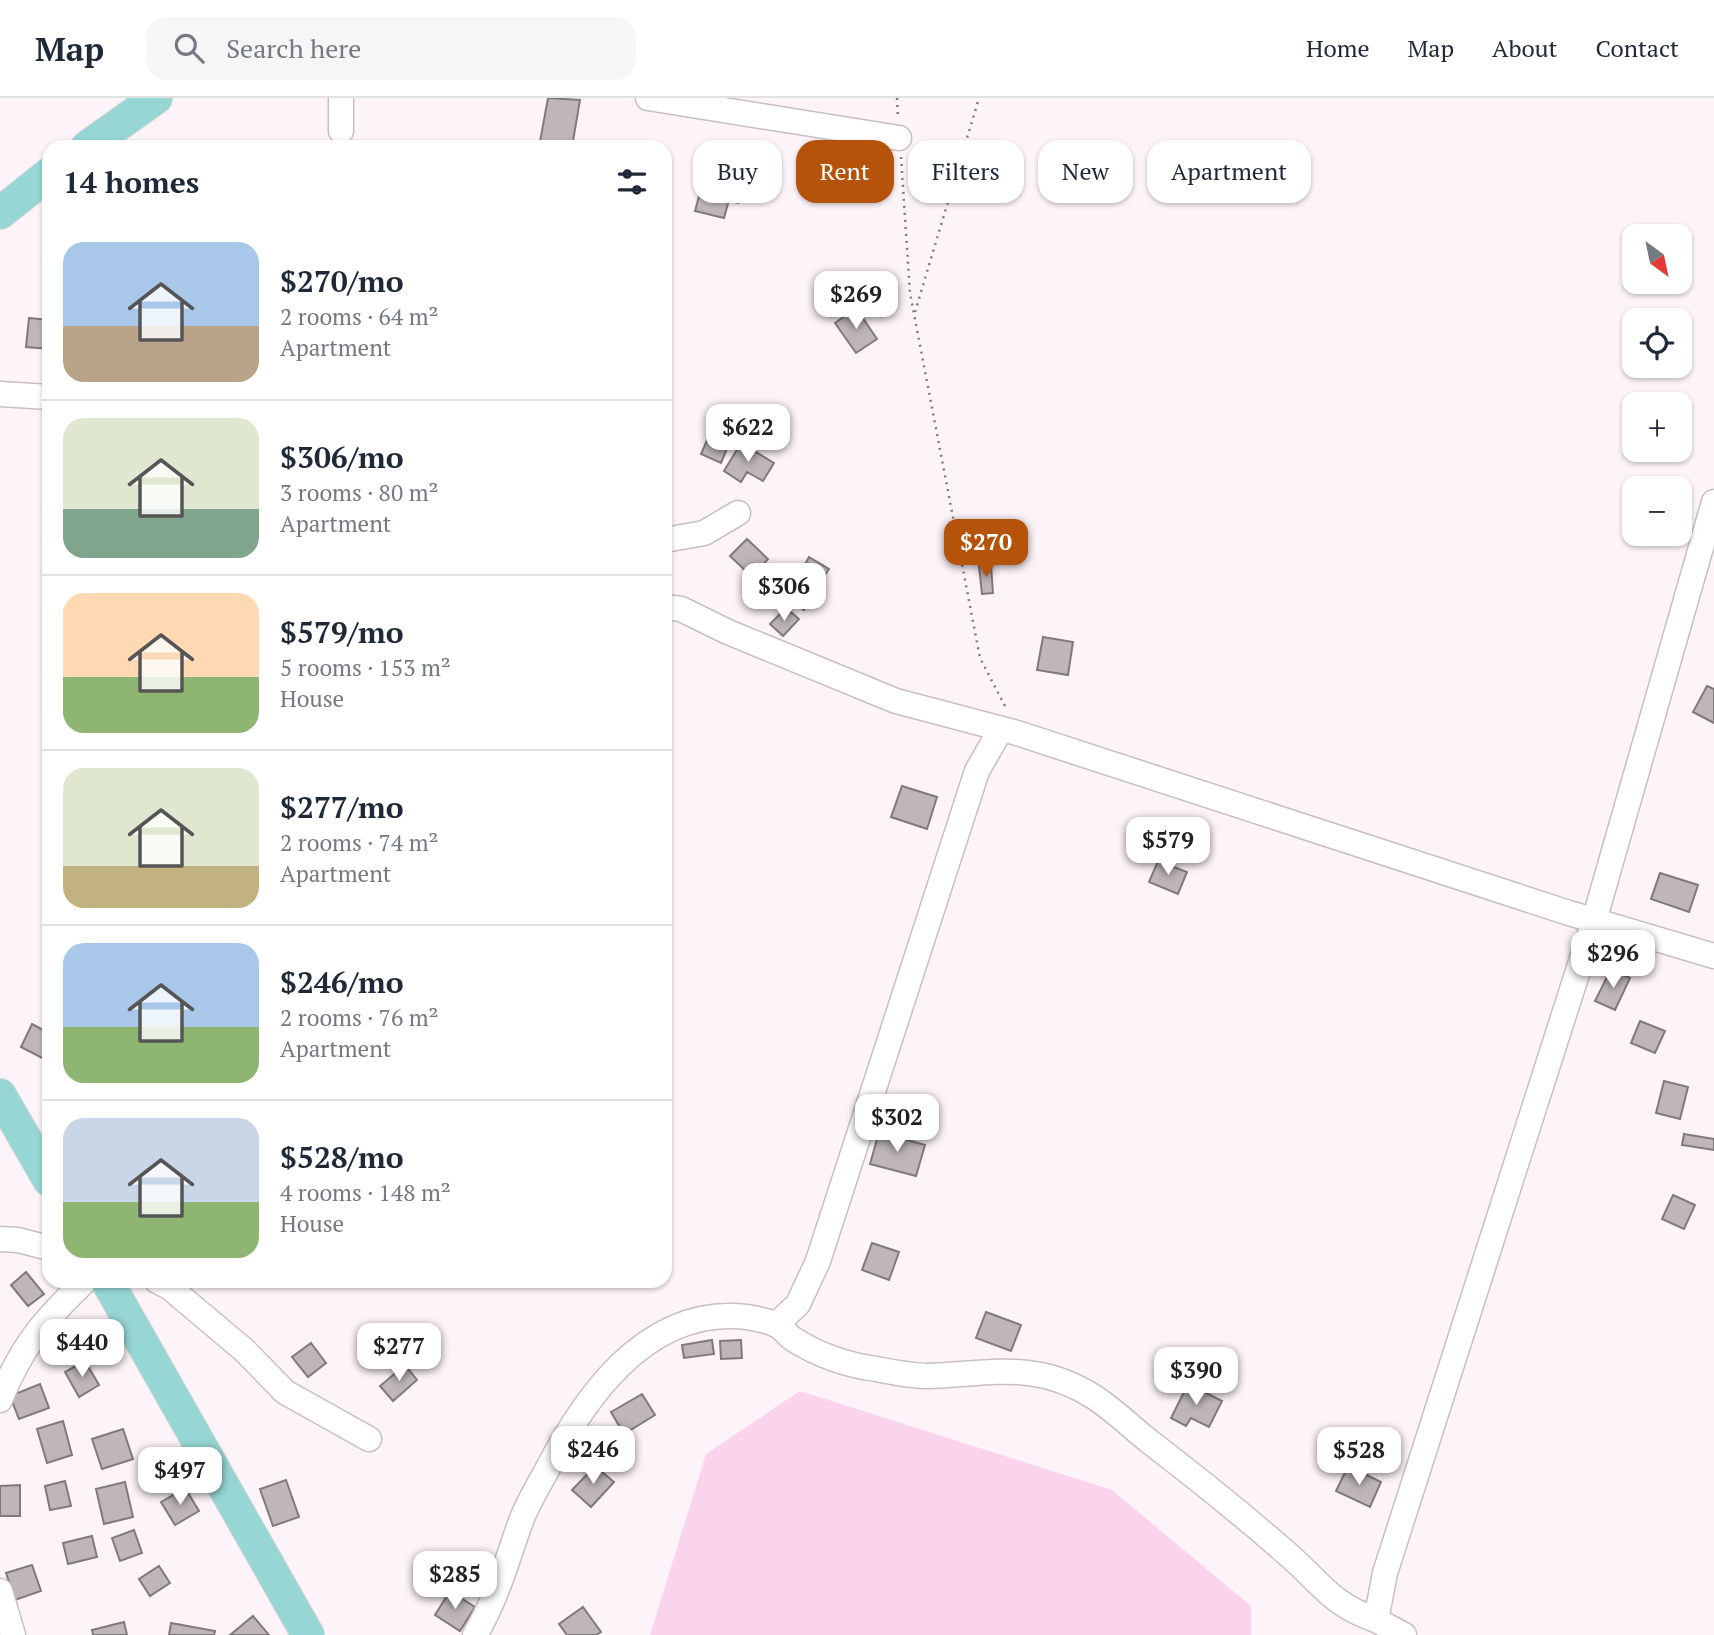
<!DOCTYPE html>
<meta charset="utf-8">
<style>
:root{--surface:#fff;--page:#f6f6f7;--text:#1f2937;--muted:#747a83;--line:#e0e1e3;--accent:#b45309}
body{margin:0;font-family:"PT Serif",serif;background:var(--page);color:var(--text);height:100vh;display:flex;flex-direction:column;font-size:26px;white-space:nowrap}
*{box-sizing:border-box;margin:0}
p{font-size:23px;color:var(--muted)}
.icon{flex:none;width:38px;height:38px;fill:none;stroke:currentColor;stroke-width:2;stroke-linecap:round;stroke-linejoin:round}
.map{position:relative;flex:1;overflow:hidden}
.sheet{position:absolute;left:42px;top:42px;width:630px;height:1148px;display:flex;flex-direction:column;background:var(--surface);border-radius:21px;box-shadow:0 2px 5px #0004}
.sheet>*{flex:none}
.top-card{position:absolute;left:693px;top:42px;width:665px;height:63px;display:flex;gap:14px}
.needle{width:46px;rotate:147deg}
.tools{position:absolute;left:1622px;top:126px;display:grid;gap:14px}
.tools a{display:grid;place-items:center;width:70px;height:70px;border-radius:14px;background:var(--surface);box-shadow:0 2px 5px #0004;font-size:35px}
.price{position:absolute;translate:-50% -60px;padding:0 16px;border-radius:14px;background:#fff;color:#222;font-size:23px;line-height:46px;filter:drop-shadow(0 2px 4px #0008)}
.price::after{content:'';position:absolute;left:50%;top:42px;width:21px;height:16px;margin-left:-10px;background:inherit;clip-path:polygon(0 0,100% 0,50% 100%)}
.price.current{background:var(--accent);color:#fff}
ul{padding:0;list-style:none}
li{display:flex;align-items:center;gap:21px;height:175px;padding:0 21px}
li+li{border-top:2px solid var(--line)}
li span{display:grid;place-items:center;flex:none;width:196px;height:140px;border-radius:21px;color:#555}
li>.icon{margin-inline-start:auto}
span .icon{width:84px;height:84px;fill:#fffc;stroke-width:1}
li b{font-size:30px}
h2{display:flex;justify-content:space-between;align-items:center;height:84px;padding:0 21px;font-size:30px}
.chip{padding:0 24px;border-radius:21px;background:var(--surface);box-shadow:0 2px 5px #0004;font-size:24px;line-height:63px}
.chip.current{background:var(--accent);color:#fff}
header{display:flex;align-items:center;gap:42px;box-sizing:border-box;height:98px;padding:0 35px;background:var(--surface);border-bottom:2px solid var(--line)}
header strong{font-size:33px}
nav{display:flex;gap:38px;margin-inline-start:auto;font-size:24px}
.search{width:490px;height:63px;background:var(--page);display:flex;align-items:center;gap:18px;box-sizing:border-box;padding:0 24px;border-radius:21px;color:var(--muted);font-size:26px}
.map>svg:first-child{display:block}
.green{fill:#fad4ed}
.building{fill:#beb6bb;stroke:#80797d;stroke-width:2}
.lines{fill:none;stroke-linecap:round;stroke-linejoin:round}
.minor-casing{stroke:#c7bfc4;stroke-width:27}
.major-casing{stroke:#d5d4d4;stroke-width:34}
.path{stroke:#807a7e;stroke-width:2.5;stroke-dasharray:2 5;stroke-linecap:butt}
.minor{stroke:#fff;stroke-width:24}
.major{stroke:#96d7d6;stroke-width:32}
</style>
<header>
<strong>Map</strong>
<div class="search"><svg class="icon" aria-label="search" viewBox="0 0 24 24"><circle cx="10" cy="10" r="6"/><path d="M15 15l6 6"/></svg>Search here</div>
<nav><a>Home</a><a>Map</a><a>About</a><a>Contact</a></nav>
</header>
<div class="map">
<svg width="1714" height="1537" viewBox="0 0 1714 1537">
<rect width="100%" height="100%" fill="#fdf4f9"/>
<path class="green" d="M800,1293L1112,1392L1251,1508V1537H650L706,1356Z"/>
<path class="building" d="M548,0L580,2L572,49H539Z
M702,87L740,97L738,105L729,102L724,120L695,113Z
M856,210L877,241L856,255L835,225Z
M29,220L49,222V251L26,249Z
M711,333L731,341L721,365L701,356Z
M741,345L774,365L763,383L747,374L741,384L724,373Z
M747,441L768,461L752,479L730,458Z
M809,459L829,471L821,483L802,472Z
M991,467L993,495L982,496L979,468Z
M794,486L813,497L804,512L785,501Z
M791,514L799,521L783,538L770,526L781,515L786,519Z
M1043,539L1073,544L1068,577L1037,572Z
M1707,588L1714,591V625L1693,614Z
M902,688L937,699L927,731L891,719Z
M1158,763L1187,774L1178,796L1149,784Z
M1660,775L1698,787L1689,814L1651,801Z
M1611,837L1641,851L1635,865L1604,851Z
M1611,871L1630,880L1615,912L1595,903Z
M1640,923L1665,933L1655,955L1631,945Z
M32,926L49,935V953L44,961L21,949Z
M1664,983L1688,989L1680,1021L1656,1015Z
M879,1034L925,1047L916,1078L870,1066Z
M1684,1036L1714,1041V1052L1682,1047Z
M1673,1097L1695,1107L1684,1131L1662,1121Z
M872,1145L899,1154L889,1182L862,1172Z
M26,1174L44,1196L28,1208L11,1187Z
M986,1214L1021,1227L1011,1253L976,1240Z
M66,1225L82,1251L62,1263L46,1238Z
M712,1242L714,1256L684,1260L682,1247Z
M741,1242L742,1260L721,1261L720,1243Z
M311,1245L326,1265L308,1279L292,1259Z
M85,1263L99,1287L79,1299L65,1274Z
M405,1267L417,1282L393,1303L380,1288Z
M40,1286L49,1310L19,1321L10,1298Z
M1188,1286L1222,1303L1209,1329L1191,1320L1186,1328L1171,1320Z
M642,1296L655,1317L624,1336L611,1314Z
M63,1323L72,1357L47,1365L37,1331Z
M123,1331L133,1361L102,1371L92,1341Z
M595,1368L614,1384L591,1409L572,1392Z
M1348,1368L1381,1384L1370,1409L1336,1393Z
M286,1382L299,1419L273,1428L260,1391Z
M65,1383L71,1408L50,1412L45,1388Z
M125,1384L133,1419L104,1426L96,1391Z
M20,1387V1418H0V1388Z
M185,1390L199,1413L175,1427L161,1404Z
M134,1432L142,1455L120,1463L112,1440Z
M92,1438L97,1459L68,1466L63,1445Z
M32,1467L41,1493L15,1502L6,1475Z
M159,1468L170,1485L150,1498L139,1481Z
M450,1493L475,1509L460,1533L435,1517Z
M583,1509L601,1534L596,1537H567L559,1526Z
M253,1518L269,1537H230Z
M124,1524L127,1537H93L92,1532Z
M171,1525L215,1533L214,1537H169Z"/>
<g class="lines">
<g class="minor-casing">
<path id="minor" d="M648,0L899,40
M341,33V0
M0,296L49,299
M665,442L704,435L738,415
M665,509L681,511L728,534L896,603L1017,635L1569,815L1714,858
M0,1141L18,1142L49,1150
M157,1183L169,1189L244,1252L285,1294L369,1341
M776,1227L798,1206L818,1163L977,673L1001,631
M0,1302C21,1249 44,1222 85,1183
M0,1493L13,1537
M475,1537C497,1500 507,1462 521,1423C528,1404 539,1387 548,1370C585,1299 644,1215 734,1218C746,1218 764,1222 775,1226C782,1229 787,1237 793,1241C818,1257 847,1267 876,1271C893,1274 911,1278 928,1278C992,1276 1036,1262 1094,1299C1114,1312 1131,1329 1150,1344C1198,1381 1246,1419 1292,1460C1323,1488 1333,1507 1376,1522
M1404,1537L1376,1522L1385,1475L1594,823L1714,404"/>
</g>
<g class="major-casing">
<path id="major" d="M87,49L156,0
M0,115L49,76
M0,997L49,1082
M107,1183L308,1537"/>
</g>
<path class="path" d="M897,0L898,21
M901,59L910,195L980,560L1006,610
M915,214L979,0"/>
<use href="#minor" class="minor"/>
<use href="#major" class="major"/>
</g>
</svg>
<div class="tools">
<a><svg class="needle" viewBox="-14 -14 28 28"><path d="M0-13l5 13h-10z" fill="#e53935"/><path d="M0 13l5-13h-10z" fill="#747a83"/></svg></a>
<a><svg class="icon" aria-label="locate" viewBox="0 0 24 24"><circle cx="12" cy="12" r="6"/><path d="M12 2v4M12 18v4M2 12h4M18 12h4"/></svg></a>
<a>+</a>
<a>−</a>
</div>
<b class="price" style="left:856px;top:233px">$269</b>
<b class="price" style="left:748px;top:366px">$622</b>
<b class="price current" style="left:986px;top:481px">$270</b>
<b class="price" style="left:784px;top:525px">$306</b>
<b class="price" style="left:1168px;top:779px">$579</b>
<b class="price" style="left:1613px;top:892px">$296</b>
<b class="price" style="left:897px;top:1056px">$302</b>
<b class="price" style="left:82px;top:1281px">$440</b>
<b class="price" style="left:399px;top:1285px">$277</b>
<b class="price" style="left:1196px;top:1309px">$390</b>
<b class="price" style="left:593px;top:1388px">$246</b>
<b class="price" style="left:1359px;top:1389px">$528</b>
<b class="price" style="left:180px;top:1409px">$497</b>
<b class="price" style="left:455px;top:1513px">$285</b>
<div class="top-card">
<a class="chip">Buy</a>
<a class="chip current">Rent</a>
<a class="chip">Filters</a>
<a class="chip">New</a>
<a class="chip">Apartment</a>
</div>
<section class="sheet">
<h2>14 homes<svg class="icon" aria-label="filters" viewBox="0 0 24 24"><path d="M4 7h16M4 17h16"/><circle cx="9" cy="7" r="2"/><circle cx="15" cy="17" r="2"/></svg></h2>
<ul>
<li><span style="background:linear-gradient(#a9c7e8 60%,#b9a48a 0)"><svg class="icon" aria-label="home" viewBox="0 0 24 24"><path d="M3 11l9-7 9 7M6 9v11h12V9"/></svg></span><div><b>$270/mo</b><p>2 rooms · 64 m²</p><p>Apartment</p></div></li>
<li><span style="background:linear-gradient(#dfe7d0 65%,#7fa58c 0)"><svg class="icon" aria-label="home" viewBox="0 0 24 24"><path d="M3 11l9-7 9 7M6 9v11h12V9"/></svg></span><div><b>$306/mo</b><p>3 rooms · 80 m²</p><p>Apartment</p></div></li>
<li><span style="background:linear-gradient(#ffd9b3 60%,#8fb573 0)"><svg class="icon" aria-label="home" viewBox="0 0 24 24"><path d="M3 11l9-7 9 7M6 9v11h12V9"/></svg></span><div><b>$579/mo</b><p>5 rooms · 153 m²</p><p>House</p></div></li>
<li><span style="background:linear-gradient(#dfe7d0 70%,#c2b280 0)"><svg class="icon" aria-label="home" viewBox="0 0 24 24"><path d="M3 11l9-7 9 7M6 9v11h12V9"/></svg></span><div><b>$277/mo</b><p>2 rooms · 74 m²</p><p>Apartment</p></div></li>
<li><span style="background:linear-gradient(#a9c7e8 60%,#8fb573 0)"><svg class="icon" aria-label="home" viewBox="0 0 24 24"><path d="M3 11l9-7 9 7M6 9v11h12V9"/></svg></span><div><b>$246/mo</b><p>2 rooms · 76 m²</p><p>Apartment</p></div></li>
<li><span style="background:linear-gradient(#c9d6e8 60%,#8fb573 0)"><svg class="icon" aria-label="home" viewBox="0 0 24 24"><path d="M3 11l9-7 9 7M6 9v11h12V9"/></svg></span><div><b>$528/mo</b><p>4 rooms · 148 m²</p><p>House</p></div></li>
</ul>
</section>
</div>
